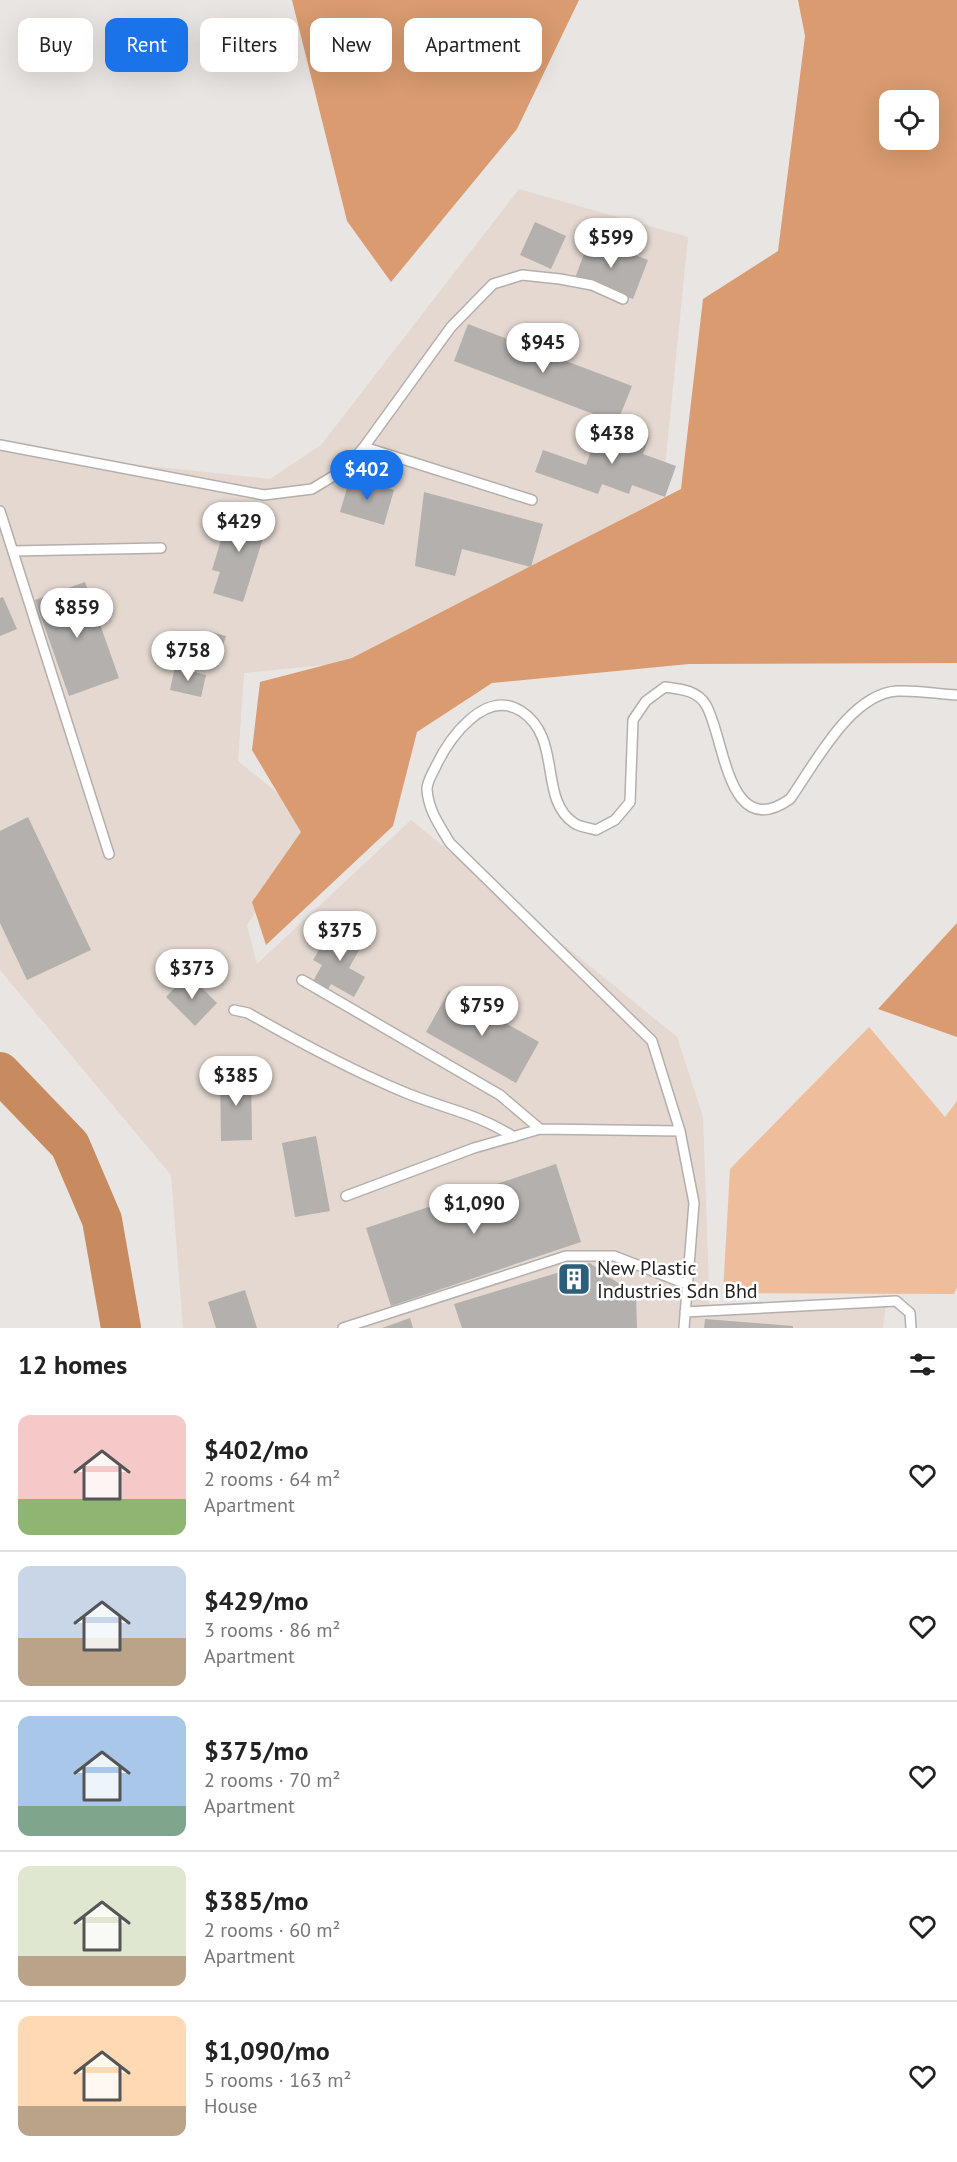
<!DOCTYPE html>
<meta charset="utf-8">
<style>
:root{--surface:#fff;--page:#f2f2f2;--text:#222;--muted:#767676;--line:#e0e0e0;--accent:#1a73e8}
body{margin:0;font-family:"PT Sans",sans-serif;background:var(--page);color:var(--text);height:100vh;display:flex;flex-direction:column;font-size:22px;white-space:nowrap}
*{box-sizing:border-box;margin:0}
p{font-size:20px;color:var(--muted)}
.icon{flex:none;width:33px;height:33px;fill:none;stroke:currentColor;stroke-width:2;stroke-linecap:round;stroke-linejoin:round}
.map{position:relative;height:1328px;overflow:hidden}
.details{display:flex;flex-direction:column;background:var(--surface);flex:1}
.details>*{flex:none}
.banner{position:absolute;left:18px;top:18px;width:600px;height:54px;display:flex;gap:12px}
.buttons{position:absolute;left:879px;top:90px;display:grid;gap:12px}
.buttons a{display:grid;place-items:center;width:60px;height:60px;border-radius:12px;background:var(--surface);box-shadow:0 6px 24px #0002;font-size:30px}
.price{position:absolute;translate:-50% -51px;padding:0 14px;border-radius:21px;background:#fff;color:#222;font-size:20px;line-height:39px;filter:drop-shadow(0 2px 3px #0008)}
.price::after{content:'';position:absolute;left:50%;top:36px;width:18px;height:14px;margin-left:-9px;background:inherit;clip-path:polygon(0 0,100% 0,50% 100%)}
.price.active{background:var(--accent);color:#fff}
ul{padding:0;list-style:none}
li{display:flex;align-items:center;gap:18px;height:150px;padding:0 18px}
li+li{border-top:2px solid var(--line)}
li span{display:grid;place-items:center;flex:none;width:168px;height:120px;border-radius:12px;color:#555}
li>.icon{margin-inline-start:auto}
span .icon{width:72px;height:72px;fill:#fffc;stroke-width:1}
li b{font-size:26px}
h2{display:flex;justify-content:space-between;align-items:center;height:72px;padding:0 18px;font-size:26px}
.tag{padding:0 21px;border-radius:12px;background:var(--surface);box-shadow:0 6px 24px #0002;font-size:21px;line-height:54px}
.tag.active{background:var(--accent);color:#fff}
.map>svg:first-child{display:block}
.built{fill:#e4d8d0}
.green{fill:#eebd9b}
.forest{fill:#d99b6f;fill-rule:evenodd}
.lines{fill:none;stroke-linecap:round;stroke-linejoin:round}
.river{stroke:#c78b5f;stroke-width:40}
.building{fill:#b4b0ad}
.lane-casing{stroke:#b3afac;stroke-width:12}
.lane{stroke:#fff;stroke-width:9}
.labels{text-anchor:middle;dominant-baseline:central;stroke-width:5;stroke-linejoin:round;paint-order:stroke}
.poi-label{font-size:20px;fill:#242221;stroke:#fff;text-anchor:start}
</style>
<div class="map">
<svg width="957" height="1328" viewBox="0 0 957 1328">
<rect width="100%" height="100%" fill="#e9e5e2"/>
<path class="built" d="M519,189L688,237L662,498L355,662L244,673L238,761L314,823L247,925L257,964L411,820L677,1037L703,1117L710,1317L887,1295L883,1328H183L171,1175L0,970V450L270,479L321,445Z"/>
<path class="green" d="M869,1027L945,1117L957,1101V1287L954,1294L723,1293L730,1169Z"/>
<path class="forest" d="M292,0H579L517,129L391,282L347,221Z
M798,0H957V663L689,664L492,683L417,732L393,826L266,945L252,902L301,832L252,750L260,682L352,658L681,489L703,299L778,251L805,36ZM890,100H928V140H890Z
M957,923V1037L878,1009Z"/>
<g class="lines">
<path class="river" d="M0,1072L70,1145L102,1220L121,1328"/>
</g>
<path class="building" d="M535,222L566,236L551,269L520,255Z
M590,238L648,260L633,299L575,278Z
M468,324L632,386L617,423L454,361Z
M602,421L649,438L643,454L676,466L665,497L632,485L629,494L602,484L598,494L535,472L543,450L586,465Z
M350,478L394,490L384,525L340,512Z
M424,492L543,524L531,567L462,549L455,576L415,566Z
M231,507L269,519L243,602L213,593L220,572L212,570Z
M85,582L119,678L69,696L35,600Z
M3,597L17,629L0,636V598Z
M208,631L226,636L218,660L201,654Z
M175,667L206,675L201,697L170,690Z
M28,817L91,950L27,980L0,923V831Z
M345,926L366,938L349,968L365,977L354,997L331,984L327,991L312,983L322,965L313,960L328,934L338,940Z
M188,974L217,1003L195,1026L166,997Z
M449,991L539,1042L516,1083L426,1032Z
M251,1074L252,1140L221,1141L220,1075Z
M316,1136L330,1211L295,1217L282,1143Z
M556,1164L581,1242L391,1306L366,1228Z
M590,1263L636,1296L637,1328H462L454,1304Z
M245,1290L257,1328H216L208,1302Z
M410,1318L413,1328H382Z
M705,1319L793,1326V1328H704Z"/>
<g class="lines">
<g class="lane-casing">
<path id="lane" d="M0,445L264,495L312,489L345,469L364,447L451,327L493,284L522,275L560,279L592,285L623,299
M364,447L532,500
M0,511L109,854
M13,551L161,548
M302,980L500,1095L540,1129L680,1131
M234,1010L248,1013C297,1041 347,1068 399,1090C440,1108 475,1112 514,1137
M346,1196L474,1148L540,1129
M685,1312L896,1301L910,1313L911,1328
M343,1328L566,1256H614L689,1285
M684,1328L694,1203L680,1131L652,1041L450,843C440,826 428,810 427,789C427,782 432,774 435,768C448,740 484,688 521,711C563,738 538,799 574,823C580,827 589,828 596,830L615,820L630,802L633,720L646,701L665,687C680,689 697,690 706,705C725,738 727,843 790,799C815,764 850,694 897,691C917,690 938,694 957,695"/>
</g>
<use href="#lane" class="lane"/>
</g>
<defs>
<g id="building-square" transform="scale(1.725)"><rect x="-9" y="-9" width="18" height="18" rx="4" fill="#2c5f7c" stroke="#fff"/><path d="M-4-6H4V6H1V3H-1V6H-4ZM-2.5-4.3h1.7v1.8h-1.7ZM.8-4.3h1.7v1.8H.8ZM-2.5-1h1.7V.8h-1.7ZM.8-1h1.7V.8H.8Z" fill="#fff"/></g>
</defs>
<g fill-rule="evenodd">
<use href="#building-square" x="574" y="1279"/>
</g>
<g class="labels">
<g class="poi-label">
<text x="597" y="1268">New Plastic<tspan x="597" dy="23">Industries Sdn Bhd</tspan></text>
</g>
</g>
</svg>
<div class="buttons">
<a><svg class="icon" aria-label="locate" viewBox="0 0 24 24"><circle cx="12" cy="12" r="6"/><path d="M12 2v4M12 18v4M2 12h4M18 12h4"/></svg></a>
</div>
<b class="price" style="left:611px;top:269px">$599</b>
<b class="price" style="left:543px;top:374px">$945</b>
<b class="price" style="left:612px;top:465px">$438</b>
<b class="price active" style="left:367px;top:501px">$402</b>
<b class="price" style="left:239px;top:553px">$429</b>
<b class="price" style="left:77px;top:639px">$859</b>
<b class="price" style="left:188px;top:682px">$758</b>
<b class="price" style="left:340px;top:962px">$375</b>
<b class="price" style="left:192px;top:1000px">$373</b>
<b class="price" style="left:482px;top:1037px">$759</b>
<b class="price" style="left:236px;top:1107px">$385</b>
<b class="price" style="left:474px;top:1235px">$1,090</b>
<div class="banner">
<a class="tag">Buy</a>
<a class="tag active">Rent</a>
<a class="tag">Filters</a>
<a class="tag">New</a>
<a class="tag">Apartment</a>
</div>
</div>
<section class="details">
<h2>12 homes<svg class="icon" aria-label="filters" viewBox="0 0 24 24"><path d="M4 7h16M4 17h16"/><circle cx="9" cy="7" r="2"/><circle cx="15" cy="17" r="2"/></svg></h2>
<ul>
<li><span style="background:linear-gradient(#f6c9c9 70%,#8fb573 0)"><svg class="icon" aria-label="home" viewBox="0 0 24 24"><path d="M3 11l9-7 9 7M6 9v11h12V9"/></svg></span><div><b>$402/mo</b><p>2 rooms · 64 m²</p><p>Apartment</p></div><svg class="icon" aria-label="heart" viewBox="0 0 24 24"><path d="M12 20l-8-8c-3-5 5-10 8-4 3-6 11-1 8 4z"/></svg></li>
<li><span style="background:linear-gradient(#c9d6e8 60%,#b9a48a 0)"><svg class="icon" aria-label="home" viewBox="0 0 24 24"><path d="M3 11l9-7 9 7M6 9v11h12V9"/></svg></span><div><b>$429/mo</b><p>3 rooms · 86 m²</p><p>Apartment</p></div><svg class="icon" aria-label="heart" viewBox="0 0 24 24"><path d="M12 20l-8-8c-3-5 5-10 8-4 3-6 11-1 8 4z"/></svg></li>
<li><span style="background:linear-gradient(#a9c7e8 75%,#7fa58c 0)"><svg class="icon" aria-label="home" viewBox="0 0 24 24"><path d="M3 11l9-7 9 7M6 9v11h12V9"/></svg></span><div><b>$375/mo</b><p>2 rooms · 70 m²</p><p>Apartment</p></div><svg class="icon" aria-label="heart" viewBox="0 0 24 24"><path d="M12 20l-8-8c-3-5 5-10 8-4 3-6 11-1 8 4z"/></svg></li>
<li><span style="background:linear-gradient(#dfe7d0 75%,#b9a48a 0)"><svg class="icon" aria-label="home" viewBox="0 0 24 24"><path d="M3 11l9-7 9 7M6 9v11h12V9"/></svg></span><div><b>$385/mo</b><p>2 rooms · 60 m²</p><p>Apartment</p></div><svg class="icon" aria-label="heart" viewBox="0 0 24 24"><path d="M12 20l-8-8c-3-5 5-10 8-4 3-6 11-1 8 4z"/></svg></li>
<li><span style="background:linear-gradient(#ffd9b3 75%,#b9a48a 0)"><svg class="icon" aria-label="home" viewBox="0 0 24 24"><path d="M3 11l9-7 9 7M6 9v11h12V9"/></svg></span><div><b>$1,090/mo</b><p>5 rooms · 163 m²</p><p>House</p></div><svg class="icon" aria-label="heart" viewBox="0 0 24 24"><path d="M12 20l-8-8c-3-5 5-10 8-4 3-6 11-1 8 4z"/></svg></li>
</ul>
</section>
